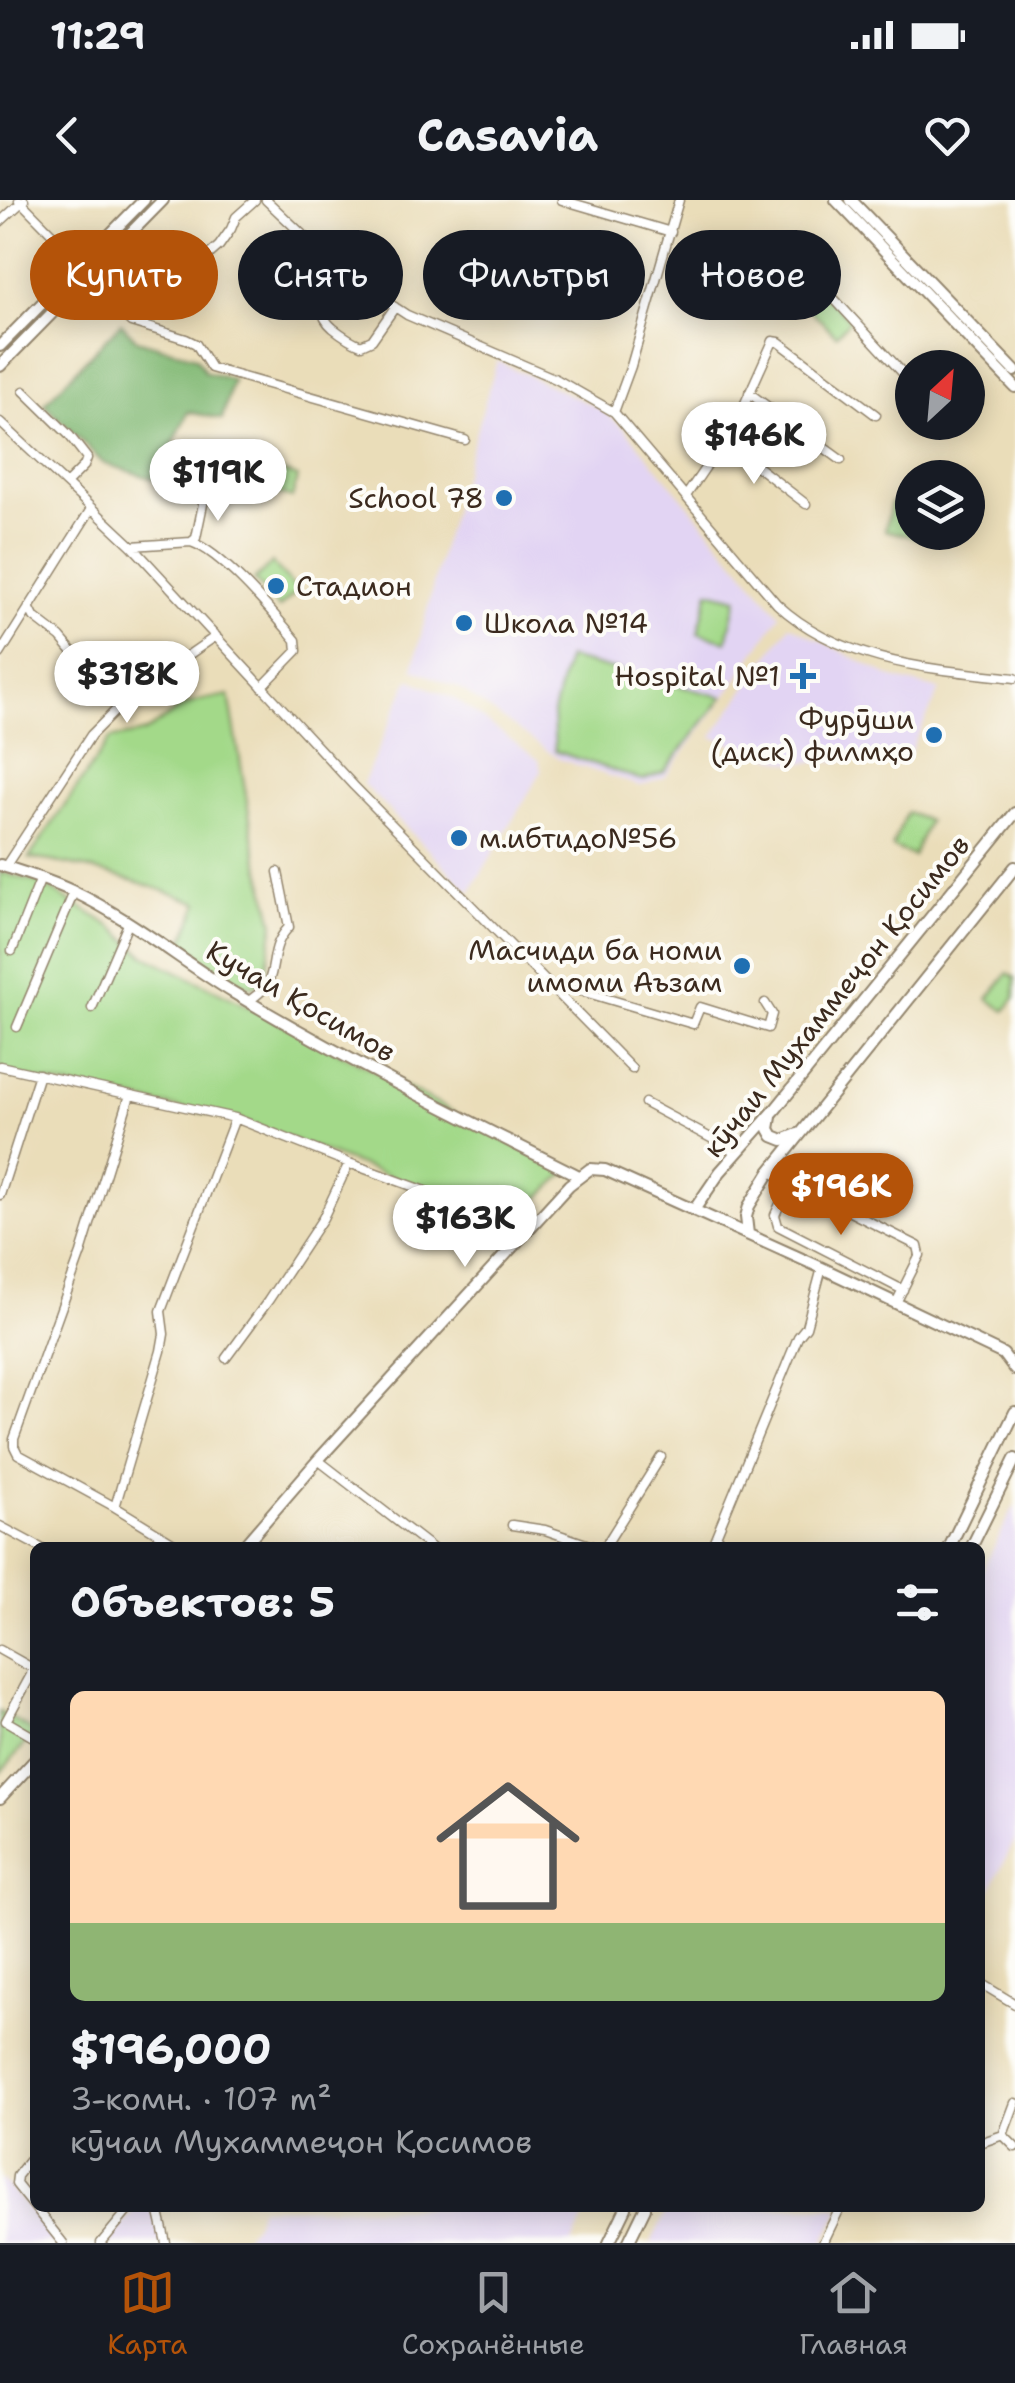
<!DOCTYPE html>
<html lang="ru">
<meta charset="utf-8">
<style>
:root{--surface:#171b24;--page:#20242c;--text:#f1f3f6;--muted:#9ea1a6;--line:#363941;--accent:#b45309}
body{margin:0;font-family:"Shantell Sans",sans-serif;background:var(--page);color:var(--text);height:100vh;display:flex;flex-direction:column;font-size:38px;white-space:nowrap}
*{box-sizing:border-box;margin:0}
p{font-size:32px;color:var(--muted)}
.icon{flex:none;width:55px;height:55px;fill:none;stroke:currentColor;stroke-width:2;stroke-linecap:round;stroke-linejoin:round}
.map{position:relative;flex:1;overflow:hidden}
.details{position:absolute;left:30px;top:1342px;width:955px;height:670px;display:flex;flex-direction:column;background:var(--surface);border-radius:15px;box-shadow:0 5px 25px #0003}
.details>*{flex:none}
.guide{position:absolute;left:30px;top:30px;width:955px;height:90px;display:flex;gap:20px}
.needle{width:65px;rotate:26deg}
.fabs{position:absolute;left:895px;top:150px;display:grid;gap:20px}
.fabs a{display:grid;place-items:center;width:90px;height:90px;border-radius:50%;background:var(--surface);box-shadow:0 5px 25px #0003;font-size:50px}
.price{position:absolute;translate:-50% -85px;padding:0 22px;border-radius:35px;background:#fff;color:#222;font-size:32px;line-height:65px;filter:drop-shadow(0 2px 5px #0008)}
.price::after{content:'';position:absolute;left:50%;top:60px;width:30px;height:22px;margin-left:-15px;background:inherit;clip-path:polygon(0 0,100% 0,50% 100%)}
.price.selected{background:var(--accent);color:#fff}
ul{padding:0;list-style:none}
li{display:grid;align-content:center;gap:20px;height:530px;padding:0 40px}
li+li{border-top:2px solid var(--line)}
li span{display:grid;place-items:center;height:310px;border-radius:15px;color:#555}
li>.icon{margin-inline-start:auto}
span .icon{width:180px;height:180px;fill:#fffc;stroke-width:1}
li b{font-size:42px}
h2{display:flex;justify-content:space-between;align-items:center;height:120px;padding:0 40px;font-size:42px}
.chip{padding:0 35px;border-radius:45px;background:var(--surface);box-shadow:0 5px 25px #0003;font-size:35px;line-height:90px}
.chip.selected{background:var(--accent);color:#fff}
.status{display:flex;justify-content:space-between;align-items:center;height:70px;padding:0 50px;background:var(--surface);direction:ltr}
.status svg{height:28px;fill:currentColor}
header{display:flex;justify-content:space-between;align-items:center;height:130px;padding:0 40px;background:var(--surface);font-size:45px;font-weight:700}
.tabs{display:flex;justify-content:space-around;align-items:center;height:140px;border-top:2px solid var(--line);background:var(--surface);font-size:28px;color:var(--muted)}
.tabs a{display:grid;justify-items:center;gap:5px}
.tabs .selected{color:var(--accent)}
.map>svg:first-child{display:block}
.built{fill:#e2d4f3}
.green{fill:#a3d989;stroke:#6f8254;stroke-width:2.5}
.forest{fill:#82b975;stroke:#5e724a;stroke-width:2.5}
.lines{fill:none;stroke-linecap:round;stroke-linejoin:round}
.street-casing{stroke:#92846c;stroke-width:11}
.secondary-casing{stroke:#92846c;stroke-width:14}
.street{stroke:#fff;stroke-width:8}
.secondary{stroke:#fff;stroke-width:10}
.poi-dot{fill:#1f6fb2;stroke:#fdfcf7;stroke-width:4}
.labels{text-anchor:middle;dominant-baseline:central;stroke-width:8;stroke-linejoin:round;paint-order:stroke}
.poi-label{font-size:28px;fill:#3b2a1e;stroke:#fdfcf7;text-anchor:end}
.street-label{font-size:28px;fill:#3b2a1e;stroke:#fdfcf7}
</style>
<div class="status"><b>11:29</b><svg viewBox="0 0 49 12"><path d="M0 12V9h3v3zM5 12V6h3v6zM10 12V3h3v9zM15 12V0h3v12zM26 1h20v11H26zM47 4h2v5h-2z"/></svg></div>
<header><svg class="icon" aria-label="back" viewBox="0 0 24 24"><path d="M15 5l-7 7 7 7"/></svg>Casavia<svg class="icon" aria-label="heart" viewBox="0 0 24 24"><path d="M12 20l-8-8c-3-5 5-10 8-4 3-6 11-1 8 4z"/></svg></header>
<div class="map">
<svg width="1015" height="2043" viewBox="0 0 1015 2043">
<rect width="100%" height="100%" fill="#fdfcf7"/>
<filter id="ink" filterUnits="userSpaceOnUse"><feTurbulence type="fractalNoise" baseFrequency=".01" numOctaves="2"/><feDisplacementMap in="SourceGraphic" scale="20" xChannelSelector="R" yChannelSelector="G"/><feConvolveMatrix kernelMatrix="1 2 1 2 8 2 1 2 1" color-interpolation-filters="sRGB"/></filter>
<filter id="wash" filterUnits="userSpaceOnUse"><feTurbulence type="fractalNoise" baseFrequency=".0048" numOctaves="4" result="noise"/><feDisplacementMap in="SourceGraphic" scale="40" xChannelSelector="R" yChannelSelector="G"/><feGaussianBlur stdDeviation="2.25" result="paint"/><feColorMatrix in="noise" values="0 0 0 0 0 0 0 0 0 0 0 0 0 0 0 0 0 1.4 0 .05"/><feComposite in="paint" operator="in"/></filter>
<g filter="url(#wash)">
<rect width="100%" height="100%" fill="#eaddb9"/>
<path class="built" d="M497,161L600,209L625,229L780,415L725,497L665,577L640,586L559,559L459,488L413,469L443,344Z
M790,425L893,478L940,490L907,558L789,563L712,537Z
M409,479L455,499L539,560L541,572L470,692L363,584Z
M1015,1305V1640L980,1710V1375Z
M0,1978L60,2043H0Z
M136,2008H153L162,2043H108Z
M259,2008H589L572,2043H239L256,2022Z
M668,2008H841L823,2043H651Z"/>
<path class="green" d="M824,94L850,120L836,135L809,109Z
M262,266L298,277L292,298L256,287Z
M891,303L912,308V332L937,333L935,342L885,330Z
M272,363L298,391L279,408L254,380Z
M709,391L737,398L727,441L698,433Z
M567,458L723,497L664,572L642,580L555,551L553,513Z
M229,495L255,648L274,723L265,778L253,787L222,778L181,746L199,703C144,683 87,665 29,658L110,539C120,536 133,536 142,533C159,526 173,510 189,504C201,499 216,498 229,495Z
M907,612L928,621L913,656L892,647Z
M0,672L40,683L114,728L144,755L310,837L567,972L524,1012L504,1019L239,920L0,873Z
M1008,773L1015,778V798L1005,811L988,799Z
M0,1512L35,1532L0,1573Z"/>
<path class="forest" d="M121,123L137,140L196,157L205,172L233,180L222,219L188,212L171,249L202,274L194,292L103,263L44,204Z"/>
</g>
<g filter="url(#ink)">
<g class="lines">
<g class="street-casing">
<path id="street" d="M19,0L81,63
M266,0L343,73L407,115L556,179L614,212L777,404C842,464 932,469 1015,478
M562,0L671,32
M0,22L24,0
M112,51L148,80L164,87L179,81L219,46L231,29L236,17L255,0
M343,73C330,92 310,108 333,128C342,135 350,141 361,145L372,140L395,107
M86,79L131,122L186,139L196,144L211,168L465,240
M825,89L912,183
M24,191L69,235L87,258L84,266L67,283
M749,193L841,260
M614,212L631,166L679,0
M0,222L132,346L354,586L632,869
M724,241L806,304
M686,296L737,221L773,141L779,142L876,215
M191,342C222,352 273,413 296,440L297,451L262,487
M132,346L191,342L196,338L208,280L206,271L177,246
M0,454L91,309
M132,494L216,436
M5,667L91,535L132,494L83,464L60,437L34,417L29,407
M12,751L41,678
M553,787L581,791L693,824L700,807L768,828L772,814L765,803
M249,801C255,796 264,791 268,783C277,763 270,747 289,727L278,672
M92,808L128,724
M17,827L74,692
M0,866L235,918L349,963L530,1029
M130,895L81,1053L14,1239V1246L18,1254L115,1307L182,1348
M645,903L737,952
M770,972L918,1046L920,1055L896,1103
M790,982L775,1015L778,1026L903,1090
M0,995L39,874
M226,1158L268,1101L323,1018L349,963
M318,1260L432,1348
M115,1307L161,1151L164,1134L161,1111L235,918
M512,1325L545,1330L598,1348
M0,1326L41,1348
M604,1348L661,1257
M711,1348L798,1137L806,1127L822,1068
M0,1450L32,1468L31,1475L6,1521L35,1538
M980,1783L1015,1804
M1003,1935L1015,1947
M980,1943L1003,1935L1015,1903
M35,1953L17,1976L16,1984L63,2043
M158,2008L166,2043
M101,2043L130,2008
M823,2043L840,2008"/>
</g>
<g class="secondary-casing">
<path id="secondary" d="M836,0L1015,187
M851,0L1015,171
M0,146L144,0
M0,166L163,0
M0,665C24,673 49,680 72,691C130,718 180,760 234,793C346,860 463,918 579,976
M771,917L769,929L773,936L783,940L798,934
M694,1010L720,972L774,911L1015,613
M748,1034L746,1017L749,1006L770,972L1015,667
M242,1348L318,1260L569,985L590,969L605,970L822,1068L1003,1154L1015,1170
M949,1348L1015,1212
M971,1348L1015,1259
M0,1598L35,1560
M609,2043L626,2008
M628,2043L645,2008"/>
</g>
<use href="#street" class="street"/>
<use href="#secondary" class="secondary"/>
</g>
</g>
<g class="poi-dot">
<circle cx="504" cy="298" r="10"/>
<circle cx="276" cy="386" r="10"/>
<circle cx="464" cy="423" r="10"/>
<path d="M798 461h10v10h10v10h-10v10h-10v-10h-10v-10h10z"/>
<circle cx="934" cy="535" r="10"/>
<circle cx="459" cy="638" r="10"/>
<circle cx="742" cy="766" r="10"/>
</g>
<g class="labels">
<g class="poi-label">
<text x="484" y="298">School 78</text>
<text x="296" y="386" text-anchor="start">Стадион</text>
<text x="484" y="423" text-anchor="start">Школа №14</text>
<text x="780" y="476">Hospital №1</text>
<text x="914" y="519">Фурӯши<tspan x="914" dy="32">(диск) филмҳо</tspan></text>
<text x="479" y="638" text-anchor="start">м.ибтидо№56</text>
<text x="722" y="750">Масчиди ба номи<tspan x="722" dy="32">имоми Аъзам</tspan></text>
</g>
<g class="street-label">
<text transform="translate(836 796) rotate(-51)">кӯчаи Мухаммеҷон Қосимов</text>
<text transform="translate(301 801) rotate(30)">Кучаи Қосимов</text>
</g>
</g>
</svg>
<div class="fabs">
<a><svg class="needle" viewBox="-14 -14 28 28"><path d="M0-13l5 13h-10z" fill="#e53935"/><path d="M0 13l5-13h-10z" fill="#9ea1a6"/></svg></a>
<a><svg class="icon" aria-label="layers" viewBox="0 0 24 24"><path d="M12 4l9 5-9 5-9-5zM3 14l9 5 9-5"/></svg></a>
</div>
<b class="price" style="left:754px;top:287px">$146K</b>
<b class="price" style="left:218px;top:324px">$119K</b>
<b class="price" style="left:127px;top:526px">$318K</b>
<b class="price selected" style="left:841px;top:1038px">$196K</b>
<b class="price" style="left:465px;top:1070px">$163K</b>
<div class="guide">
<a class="chip selected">Купить</a>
<a class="chip">Снять</a>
<a class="chip">Фильтры</a>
<a class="chip">Новое</a>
</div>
<section class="details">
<h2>Объектов: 5<svg class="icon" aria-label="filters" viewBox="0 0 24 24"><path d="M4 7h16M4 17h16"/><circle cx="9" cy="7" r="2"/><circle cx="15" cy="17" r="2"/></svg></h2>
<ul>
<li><span style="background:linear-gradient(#ffd9b3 75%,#8fb573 0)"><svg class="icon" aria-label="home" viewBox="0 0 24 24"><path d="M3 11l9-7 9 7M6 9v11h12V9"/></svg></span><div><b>$196,000</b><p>3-комн. · 107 m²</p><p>кӯчаи Мухаммеҷон Қосимов</p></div></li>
</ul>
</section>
</div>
<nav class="tabs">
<a class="selected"><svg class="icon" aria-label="map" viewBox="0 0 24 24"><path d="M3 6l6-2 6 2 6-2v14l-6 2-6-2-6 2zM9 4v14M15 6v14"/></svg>Карта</a>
<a><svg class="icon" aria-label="saved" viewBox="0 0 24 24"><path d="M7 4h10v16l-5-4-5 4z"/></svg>Сохранённые</a>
<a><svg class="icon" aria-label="home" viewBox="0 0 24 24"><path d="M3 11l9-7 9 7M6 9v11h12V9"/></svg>Главная</a>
</nav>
